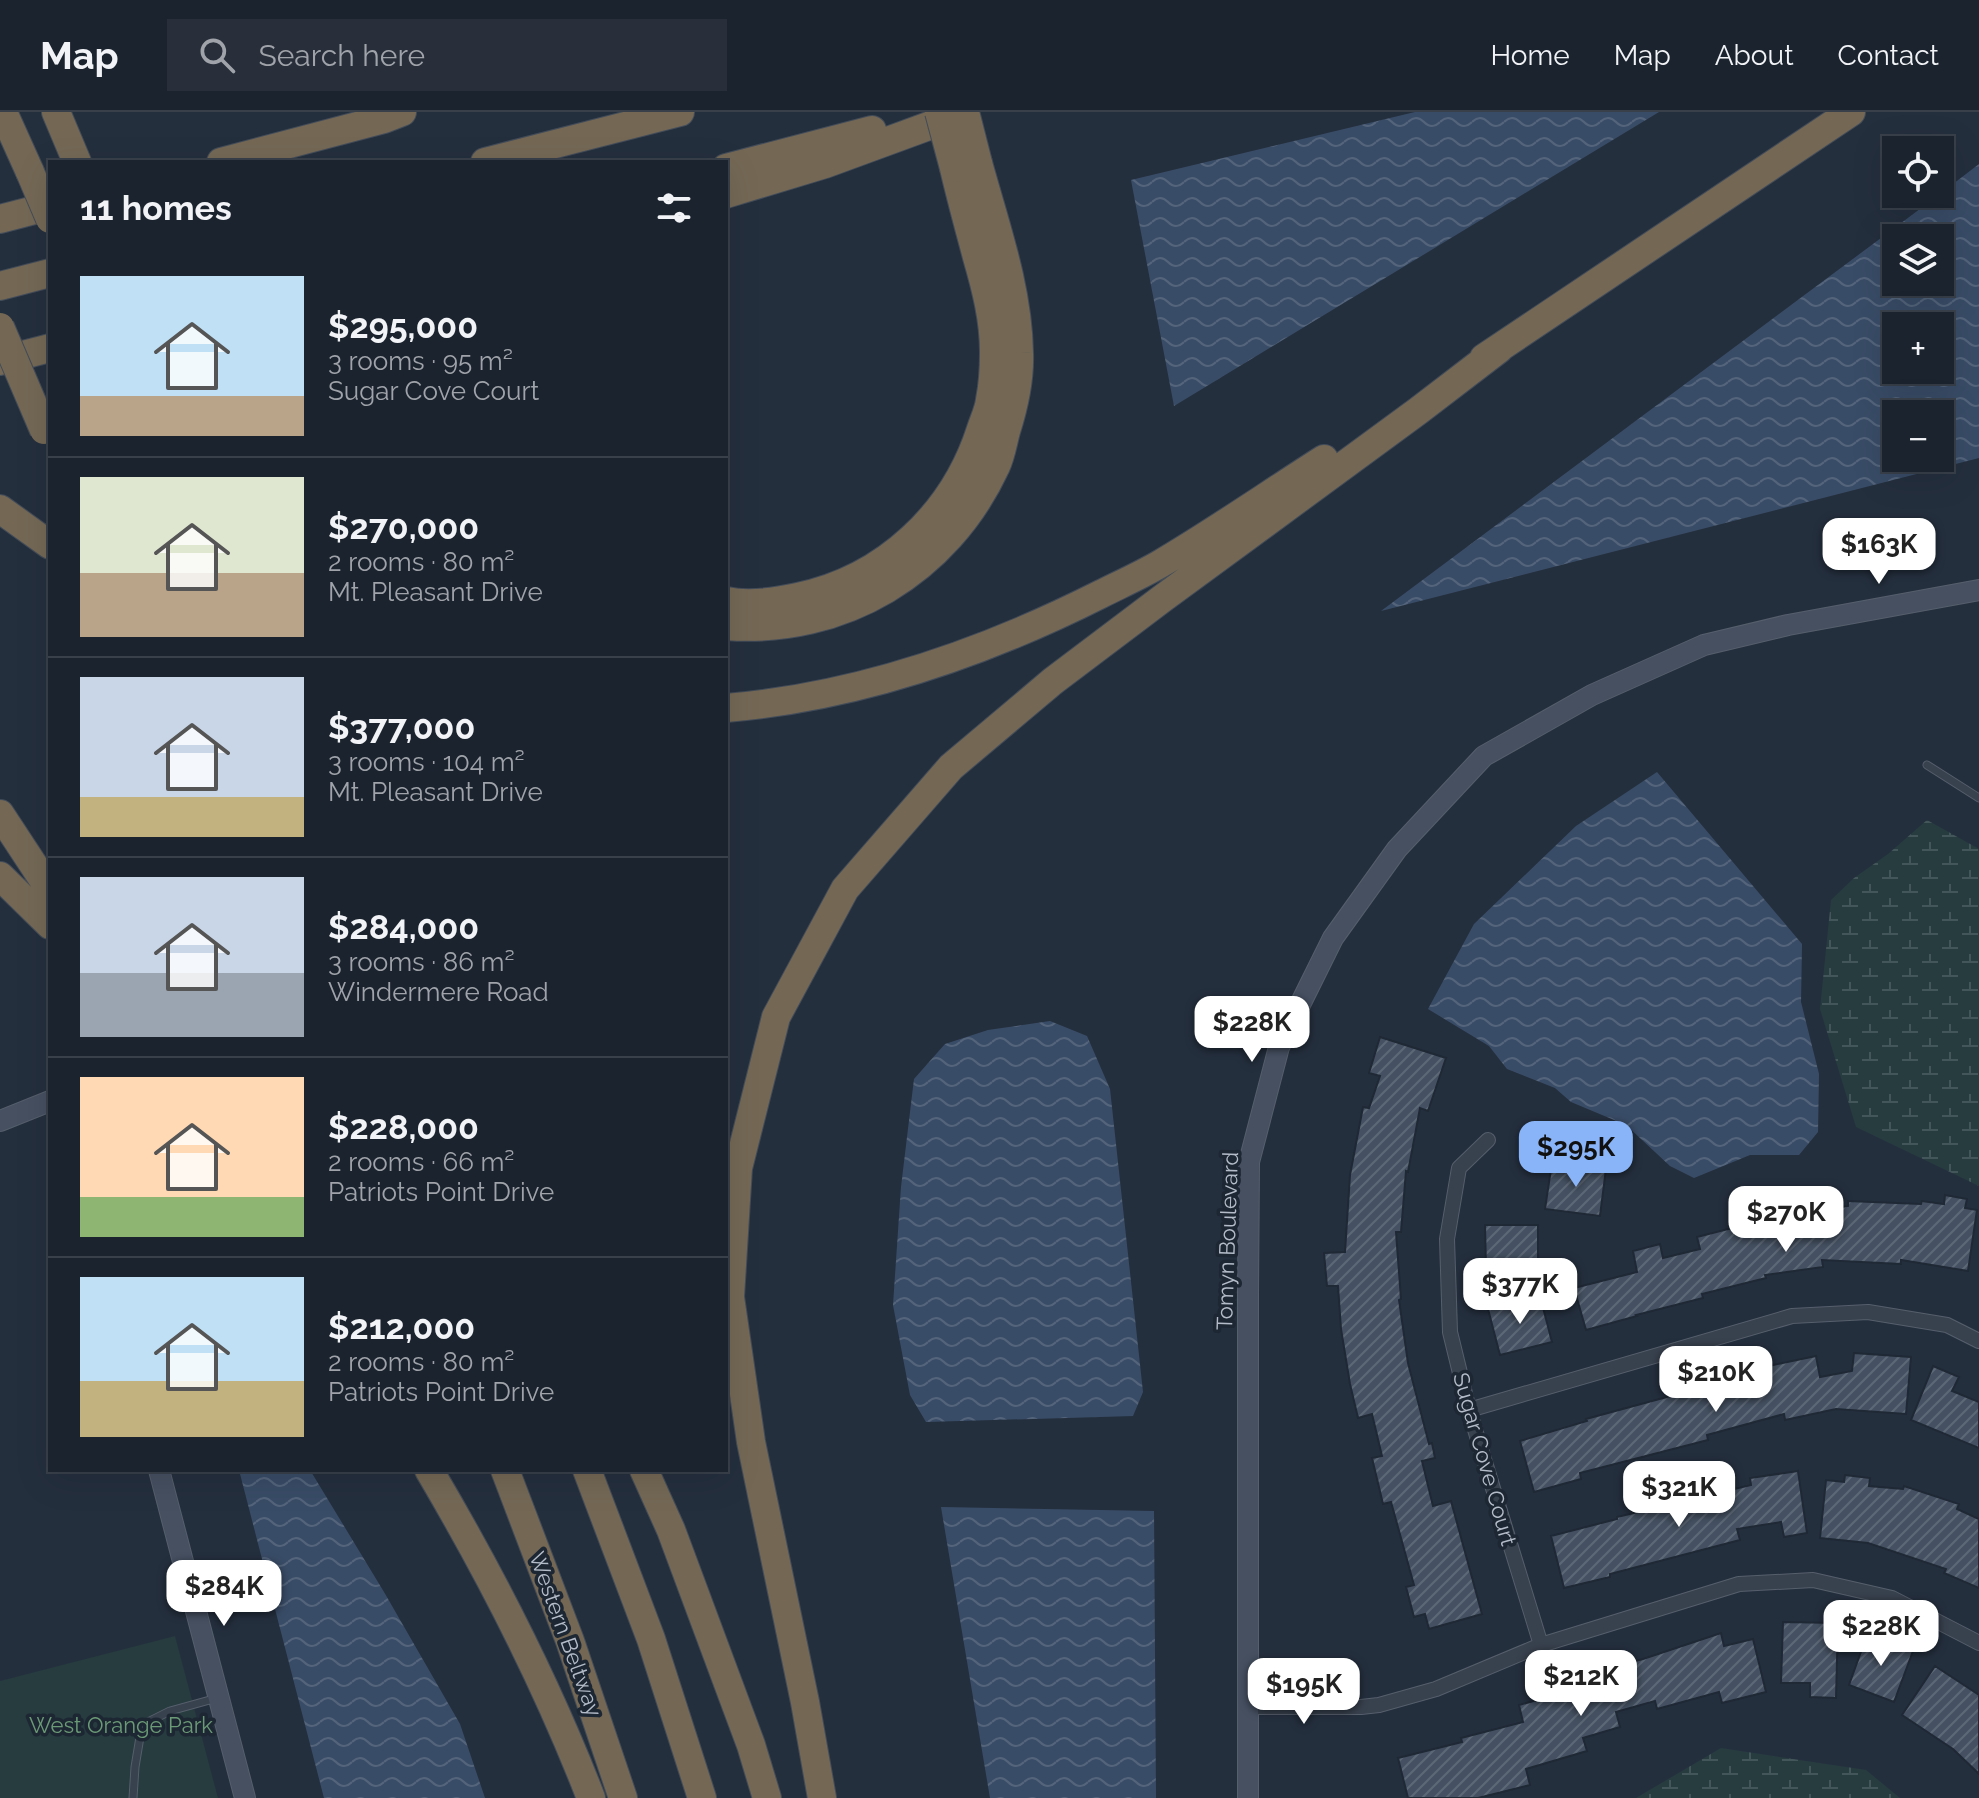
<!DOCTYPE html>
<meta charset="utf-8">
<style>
:root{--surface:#1b232e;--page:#282f3a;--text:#f1f3f6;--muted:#a0a4aa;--line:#39404a;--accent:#8ab4f8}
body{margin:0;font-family:Raleway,sans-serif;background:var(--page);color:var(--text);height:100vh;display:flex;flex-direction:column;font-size:30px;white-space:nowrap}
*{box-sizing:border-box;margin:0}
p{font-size:26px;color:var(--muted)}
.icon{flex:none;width:44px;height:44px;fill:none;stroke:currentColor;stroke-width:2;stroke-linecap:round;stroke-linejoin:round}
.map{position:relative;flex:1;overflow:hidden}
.panel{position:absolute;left:48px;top:48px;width:680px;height:1312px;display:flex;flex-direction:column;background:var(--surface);border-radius:0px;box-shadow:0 8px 32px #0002,0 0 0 2px var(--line)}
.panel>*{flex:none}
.buttons{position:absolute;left:1882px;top:24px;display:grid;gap:16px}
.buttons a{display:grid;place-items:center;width:72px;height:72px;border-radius:0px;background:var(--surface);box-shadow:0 8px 32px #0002,0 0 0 2px var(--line);font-size:40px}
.price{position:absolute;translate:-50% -68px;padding:0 18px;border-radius:16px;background:#fff;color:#222;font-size:26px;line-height:52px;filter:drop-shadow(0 2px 4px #0008)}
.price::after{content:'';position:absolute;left:50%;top:48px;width:24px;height:18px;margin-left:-12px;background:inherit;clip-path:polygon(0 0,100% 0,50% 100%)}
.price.selected{background:var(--accent);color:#111}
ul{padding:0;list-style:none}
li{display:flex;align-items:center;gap:24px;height:200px;padding:0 32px}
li+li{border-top:2px solid var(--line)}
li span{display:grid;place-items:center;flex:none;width:224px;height:160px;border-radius:0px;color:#555}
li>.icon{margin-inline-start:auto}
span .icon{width:96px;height:96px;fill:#fffc;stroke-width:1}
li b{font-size:34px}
h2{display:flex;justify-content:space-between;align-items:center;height:96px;padding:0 32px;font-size:34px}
header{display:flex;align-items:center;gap:48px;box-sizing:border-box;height:112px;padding:0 40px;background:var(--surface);border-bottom:2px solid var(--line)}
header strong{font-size:38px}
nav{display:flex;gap:44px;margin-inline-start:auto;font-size:28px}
.search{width:560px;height:72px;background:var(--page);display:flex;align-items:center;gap:20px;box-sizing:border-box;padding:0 28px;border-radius:0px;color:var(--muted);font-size:30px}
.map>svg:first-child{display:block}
.wetland{fill:url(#wetland-marsh)}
.park{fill:#263c3f}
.water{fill:url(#water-waves);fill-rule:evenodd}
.building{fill:url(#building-hatch);stroke:#1f2835;stroke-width:2}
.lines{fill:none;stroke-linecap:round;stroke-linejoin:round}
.lane-casing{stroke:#565f6c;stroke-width:9}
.street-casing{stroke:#565f6c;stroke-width:16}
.secondary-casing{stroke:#565f6c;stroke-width:22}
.highway-casing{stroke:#434c59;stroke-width:30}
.lane{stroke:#38414e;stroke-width:7}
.street{stroke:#38414e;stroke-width:14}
.secondary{stroke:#465061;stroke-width:20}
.highway{stroke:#746855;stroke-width:28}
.highway-bridge-casing{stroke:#434c59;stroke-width:30;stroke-linecap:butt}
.highway-bridge{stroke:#746855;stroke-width:28}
.labels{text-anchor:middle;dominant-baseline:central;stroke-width:7;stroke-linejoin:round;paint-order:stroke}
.street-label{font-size:22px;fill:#b4bcc9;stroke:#1d2633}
.park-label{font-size:22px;fill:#6b9a76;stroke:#1d2633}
</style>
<header>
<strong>Map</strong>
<div class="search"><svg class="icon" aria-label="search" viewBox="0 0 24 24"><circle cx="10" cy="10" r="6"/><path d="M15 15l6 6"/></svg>Search here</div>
<nav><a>Home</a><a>Map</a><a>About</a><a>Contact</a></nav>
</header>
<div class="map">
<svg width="1979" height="1686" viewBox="0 0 1979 1686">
<defs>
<pattern id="wetland-marsh" width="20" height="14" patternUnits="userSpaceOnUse" patternTransform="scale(2)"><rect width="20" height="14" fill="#263c3f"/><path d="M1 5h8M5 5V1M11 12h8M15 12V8" fill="none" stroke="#435659"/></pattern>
<pattern id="water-waves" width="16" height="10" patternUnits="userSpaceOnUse" patternTransform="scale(2)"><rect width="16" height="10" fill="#394c67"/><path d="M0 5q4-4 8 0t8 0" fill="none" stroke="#53647b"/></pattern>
<pattern id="building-hatch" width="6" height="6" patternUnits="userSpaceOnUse" patternTransform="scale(2)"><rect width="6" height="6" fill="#455162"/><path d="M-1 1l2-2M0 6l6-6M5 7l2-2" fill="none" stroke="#5d6877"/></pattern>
</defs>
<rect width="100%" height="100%" fill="#242f3e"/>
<path class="wetland" d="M1927,708L1979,737V1074L1856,1015L1820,897L1831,788L1854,766L1888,742Z
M1721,1636L1866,1658L1900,1686H1636Z"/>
<path class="park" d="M175,1524L218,1686H0V1569Z"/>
<path class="water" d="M1415,0H1659L1174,294L1131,68Z
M1979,52V346L1381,499L1940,82ZM1940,126V170H1896V126ZM1896,214H1940V258H1896ZM1940,302V346H1896V302Z
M1657,660L1802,832L1801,890L1819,962L1818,1020L1799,1043H1750L1694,1066L1670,1054L1626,1013L1571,990L1555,976L1507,957L1489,934L1428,897L1474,812L1576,714Z
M1050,909L1087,924L1110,977L1143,1280L1133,1304L926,1310L910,1283L893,1193L901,1075L914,967L945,932L988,918Z
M239,1358H310L384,1480L460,1612L485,1686H324Z
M941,1395L1154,1399L1156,1686H990Z"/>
<path class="building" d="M1380,925L1446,946L1428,999L1420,996L1408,1060L1406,1059L1401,1120H1396L1401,1187L1399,1188L1408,1251L1429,1332L1432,1331L1435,1346L1422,1349L1433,1394L1451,1389L1482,1502L1429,1517L1425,1502L1414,1505L1406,1475L1414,1473L1391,1390L1383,1392L1372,1346L1382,1344L1372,1302L1358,1306L1350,1272L1341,1217L1338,1174H1327L1324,1141L1345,1140L1350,1063L1363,995L1369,996L1380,964L1369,961Z
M1552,1050L1606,1057L1600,1104L1545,1097Z
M1945,1083L1967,1087L1965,1096L1977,1098L1968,1159L1901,1148V1152L1822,1148L1823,1155L1765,1163L1766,1166L1702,1182L1703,1186L1636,1203L1637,1204L1586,1218L1574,1176L1637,1160L1633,1139L1660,1132L1663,1146L1700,1137L1697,1125L1767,1107L1848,1094V1089L1921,1092L1922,1089L1944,1092Z
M1485,1113H1538V1156H1486Z
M1540,1184L1552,1230L1500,1243L1488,1197Z
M1854,1241L1911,1245L1906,1302L1836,1297L1785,1308L1784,1302L1707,1323L1708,1328L1580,1361L1581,1367L1534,1380L1520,1329L1587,1309L1586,1307L1711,1273V1271L1773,1253L1816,1244L1820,1265L1852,1259Z
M1933,1254L1959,1265L1952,1279L1979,1290V1336L1911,1308Z
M1798,1359L1807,1421L1784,1425L1781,1410L1737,1417L1740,1428L1610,1462V1465L1564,1476L1551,1424L1617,1407V1405L1751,1373L1750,1366Z
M1845,1363L1870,1366L1869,1374L1903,1377L1904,1374L1959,1392L1957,1397L1979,1407V1476L1944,1461L1946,1457L1868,1431L1820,1426L1826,1368L1844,1370Z
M1783,1510L1838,1511L1836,1586L1810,1585V1571H1781Z
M1721,1521L1724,1534L1753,1527L1766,1580L1722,1591L1719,1580L1657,1597L1655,1589L1616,1600L1620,1615L1583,1626L1587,1639L1526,1657L1530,1673L1478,1686H1408L1398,1646L1462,1630L1461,1626L1523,1610L1519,1593L1580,1576L1577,1564L1643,1547Z
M1867,1523L1913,1539L1894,1590L1849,1573Z
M1935,1554L1979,1583V1662L1953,1637L1902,1603Z"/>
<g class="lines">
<g class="lane-casing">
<path id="lane" d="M1927,653L1979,686
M133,1686L135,1655L142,1613L170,1599L217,1586"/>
</g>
<g class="street-casing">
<path id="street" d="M1488,1028L1459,1056L1447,1127L1450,1220L1469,1298L1541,1533
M1469,1298L1792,1204L1868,1200L1947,1213L1979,1229
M1248,1595H1361L1379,1593L1436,1577L1541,1533L1739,1472L1813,1468L1892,1486L1979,1531"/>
</g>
<g class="secondary-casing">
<path id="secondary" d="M0,1009L50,989
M159,1358L245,1686
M1248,1686V1182L1249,1050L1279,935L1333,826L1397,737L1484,644L1592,583L1704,533L1788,513L1979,478"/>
</g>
<g class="highway-casing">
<path id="highway" d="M3,0L30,60
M56,0L77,50
M221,50L384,7L402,0
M485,50L680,0
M726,56L872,18
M726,82L825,52L964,1
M0,107L50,94
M0,174L50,161
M1484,246L1851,0
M0,249L50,236
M0,397L50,433
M726,489C749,494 775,490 798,485C885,467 954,402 981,317C984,308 989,298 990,288C993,273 994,255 994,240C994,207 986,176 977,145C969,115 961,86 954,56
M726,514C842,523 947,460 996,354C1001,343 1003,330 1006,319C1014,294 1020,267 1019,241C1018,176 995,113 978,51
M726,596C857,585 984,541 1101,482C1121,472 1141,463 1160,452C1216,419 1269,382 1324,347
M0,702L50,778
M0,764L50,813
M429,1358C491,1463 547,1572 591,1686
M505,1358L570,1529L623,1686
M587,1358L651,1527L702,1686
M644,1358L671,1418L751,1633L767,1686
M822,1686L805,1590L751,1330L730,1185L738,1056L776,905L845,777L951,655L1053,569L1163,486L1418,299L1499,237"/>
</g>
<use href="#lane" class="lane"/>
<use href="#street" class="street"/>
<use href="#secondary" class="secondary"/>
<use href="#highway" class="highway"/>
<g class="highway-bridge-casing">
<path id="highway-bridge" d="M939,0L954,56
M965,0L978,51
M30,60L50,107
M0,215L44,318"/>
</g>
<use href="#highway-bridge" class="highway-bridge"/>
</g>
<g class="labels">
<g class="street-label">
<text transform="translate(1227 1129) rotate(-88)">Tomyn Boulevard</text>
<text transform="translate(1485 1347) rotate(74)">Sugar Cove Court</text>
<text transform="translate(566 1522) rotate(70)">Western Beltway</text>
</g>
<g class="park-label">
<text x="121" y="1613">West Orange Park</text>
</g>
</g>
</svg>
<div class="buttons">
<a><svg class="icon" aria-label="locate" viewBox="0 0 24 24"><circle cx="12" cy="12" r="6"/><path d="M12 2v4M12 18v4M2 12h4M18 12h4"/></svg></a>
<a><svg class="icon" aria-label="layers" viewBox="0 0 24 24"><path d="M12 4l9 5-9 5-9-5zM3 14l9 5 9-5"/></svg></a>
<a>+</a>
<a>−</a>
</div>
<b class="price" style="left:1879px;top:474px">$163K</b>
<b class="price" style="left:1252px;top:952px">$228K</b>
<b class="price selected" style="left:1576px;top:1077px">$295K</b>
<b class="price" style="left:1786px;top:1142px">$270K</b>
<b class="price" style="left:1520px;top:1214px">$377K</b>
<b class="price" style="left:1716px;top:1302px">$210K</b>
<b class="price" style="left:1679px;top:1417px">$321K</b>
<b class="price" style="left:224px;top:1516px">$284K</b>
<b class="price" style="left:1881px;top:1556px">$228K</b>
<b class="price" style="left:1581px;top:1606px">$212K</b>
<b class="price" style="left:1304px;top:1614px">$195K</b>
<section class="panel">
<h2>11 homes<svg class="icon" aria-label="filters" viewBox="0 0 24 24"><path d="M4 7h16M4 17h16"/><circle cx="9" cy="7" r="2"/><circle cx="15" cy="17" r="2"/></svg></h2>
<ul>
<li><span style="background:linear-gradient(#bfe0f5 75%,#b9a48a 0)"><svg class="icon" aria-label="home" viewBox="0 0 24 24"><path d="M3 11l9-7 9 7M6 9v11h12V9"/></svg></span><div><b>$295,000</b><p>3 rooms · 95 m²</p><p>Sugar Cove Court</p></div></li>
<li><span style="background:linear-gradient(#dfe7d0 60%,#b9a48a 0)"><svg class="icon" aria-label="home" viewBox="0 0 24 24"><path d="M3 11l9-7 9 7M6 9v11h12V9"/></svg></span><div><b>$270,000</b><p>2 rooms · 80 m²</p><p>Mt. Pleasant Drive</p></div></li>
<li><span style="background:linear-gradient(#c9d6e8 75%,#c2b280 0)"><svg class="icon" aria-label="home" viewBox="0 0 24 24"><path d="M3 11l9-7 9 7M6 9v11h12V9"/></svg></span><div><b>$377,000</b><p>3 rooms · 104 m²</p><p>Mt. Pleasant Drive</p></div></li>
<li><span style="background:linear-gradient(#c9d6e8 60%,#9aa5b1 0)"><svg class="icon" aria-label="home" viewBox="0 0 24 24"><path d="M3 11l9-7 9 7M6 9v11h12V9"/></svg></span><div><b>$284,000</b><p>3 rooms · 86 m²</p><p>Windermere Road</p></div></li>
<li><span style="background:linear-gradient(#ffd9b3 75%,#8fb573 0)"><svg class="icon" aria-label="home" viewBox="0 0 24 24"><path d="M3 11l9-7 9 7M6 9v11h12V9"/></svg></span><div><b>$228,000</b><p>2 rooms · 66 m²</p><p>Patriots Point Drive</p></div></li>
<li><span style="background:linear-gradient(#bfe0f5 65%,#c2b280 0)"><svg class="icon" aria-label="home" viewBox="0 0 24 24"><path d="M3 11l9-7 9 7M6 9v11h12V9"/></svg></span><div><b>$212,000</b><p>2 rooms · 80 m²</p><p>Patriots Point Drive</p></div></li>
</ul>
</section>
</div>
